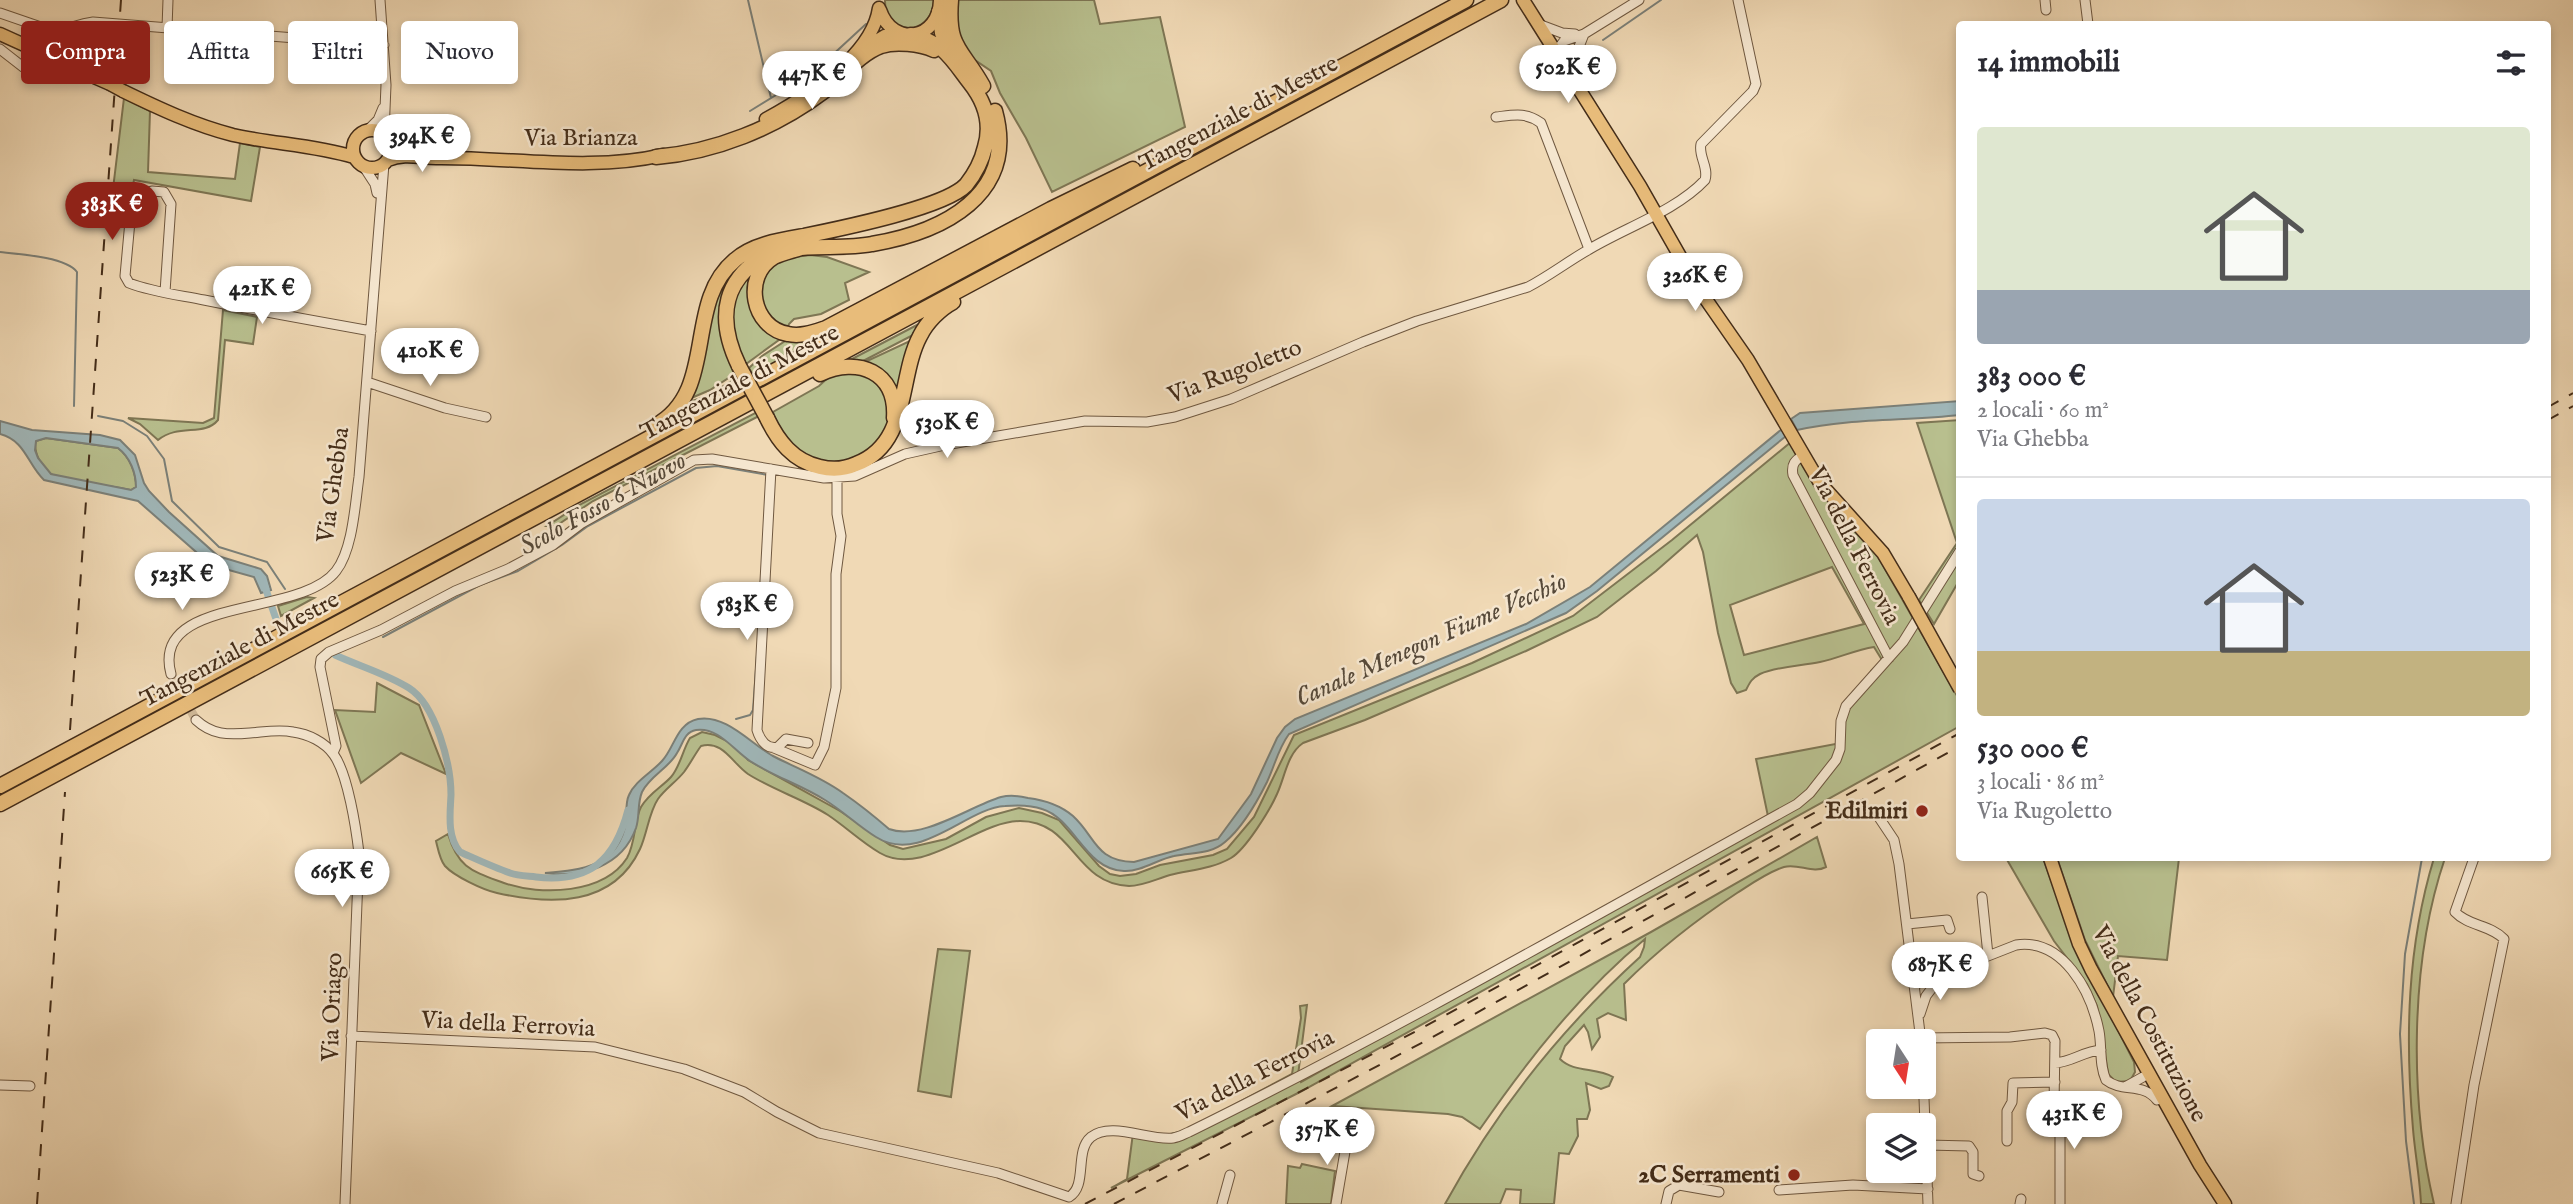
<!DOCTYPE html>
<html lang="it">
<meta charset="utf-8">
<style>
:root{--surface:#fff;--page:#f7f7f7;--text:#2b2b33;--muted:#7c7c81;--line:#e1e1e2;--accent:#8f2418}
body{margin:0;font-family:"IM FELL English",serif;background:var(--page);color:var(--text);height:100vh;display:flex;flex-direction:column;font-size:26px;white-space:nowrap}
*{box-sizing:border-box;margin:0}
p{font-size:23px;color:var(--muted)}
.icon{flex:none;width:38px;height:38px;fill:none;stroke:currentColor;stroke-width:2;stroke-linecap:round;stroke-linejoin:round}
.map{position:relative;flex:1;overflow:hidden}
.sheet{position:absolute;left:1956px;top:21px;width:595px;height:840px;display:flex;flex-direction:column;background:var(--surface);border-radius:7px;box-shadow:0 4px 10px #0003}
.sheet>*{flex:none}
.guide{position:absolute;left:21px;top:21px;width:665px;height:63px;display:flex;gap:14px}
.needle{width:46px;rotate:168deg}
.controls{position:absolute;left:1866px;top:1029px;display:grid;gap:14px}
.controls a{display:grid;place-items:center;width:70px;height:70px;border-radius:7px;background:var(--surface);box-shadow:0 4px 10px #0003;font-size:35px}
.price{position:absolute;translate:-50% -60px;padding:0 16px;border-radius:24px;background:#fff;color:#222;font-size:23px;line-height:46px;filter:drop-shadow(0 2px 4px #0008)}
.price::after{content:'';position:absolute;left:50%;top:42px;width:21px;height:16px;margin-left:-10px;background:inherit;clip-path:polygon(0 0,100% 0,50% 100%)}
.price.active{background:var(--accent);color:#fff}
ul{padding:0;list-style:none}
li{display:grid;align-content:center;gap:14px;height:371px;padding:0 21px}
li+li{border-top:2px solid var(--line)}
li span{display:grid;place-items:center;height:217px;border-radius:7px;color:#555}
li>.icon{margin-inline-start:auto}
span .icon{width:126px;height:126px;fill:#fffc;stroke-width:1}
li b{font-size:30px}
h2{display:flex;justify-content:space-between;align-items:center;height:84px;padding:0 21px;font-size:30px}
.pill{padding:0 24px;border-radius:7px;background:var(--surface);box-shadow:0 4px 10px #0003;font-size:24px;line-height:63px}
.pill.active{background:var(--accent);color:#fff}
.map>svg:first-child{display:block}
.green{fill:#b8bf8e;stroke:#7e7654;stroke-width:2;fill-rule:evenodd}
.water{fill:#a0b7b9;stroke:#7b8079;stroke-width:2;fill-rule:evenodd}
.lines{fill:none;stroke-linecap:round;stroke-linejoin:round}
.stream{stroke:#7b8079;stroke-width:2}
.canal{stroke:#a0b7b9;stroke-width:7}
.minor-tunnel{stroke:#ceb796;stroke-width:9;stroke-dasharray:9 4.5;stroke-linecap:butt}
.minor-casing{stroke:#6f5840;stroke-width:11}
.major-casing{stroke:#442d19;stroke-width:15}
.highway-casing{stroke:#442d19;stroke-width:17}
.minor{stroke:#f5e6cf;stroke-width:9}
.major{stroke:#e8bc7a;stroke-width:12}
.highway{stroke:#e8bc7a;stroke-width:14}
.rail{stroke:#442d19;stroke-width:2;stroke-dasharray:12 12;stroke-linecap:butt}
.major-bridge-casing{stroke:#442d19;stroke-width:15;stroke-linecap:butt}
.highway-bridge-casing{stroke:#442d19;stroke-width:17;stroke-linecap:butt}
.major-bridge{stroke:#e8bc7a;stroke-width:12}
.highway-bridge{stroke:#e8bc7a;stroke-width:14}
.poi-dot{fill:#8f2418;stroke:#f5e6cf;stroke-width:2.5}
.labels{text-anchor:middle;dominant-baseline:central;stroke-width:5;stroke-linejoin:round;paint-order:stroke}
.street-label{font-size:24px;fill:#442d19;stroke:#f5e6cf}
.poi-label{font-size:24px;font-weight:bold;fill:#442d19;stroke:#f5e6cf;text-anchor:end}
.water-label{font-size:26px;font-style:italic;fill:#564939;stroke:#f5e6cf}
</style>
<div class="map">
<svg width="2573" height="1204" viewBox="0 0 2573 1204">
<rect width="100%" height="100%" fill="#f0d9b5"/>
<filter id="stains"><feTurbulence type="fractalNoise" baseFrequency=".00286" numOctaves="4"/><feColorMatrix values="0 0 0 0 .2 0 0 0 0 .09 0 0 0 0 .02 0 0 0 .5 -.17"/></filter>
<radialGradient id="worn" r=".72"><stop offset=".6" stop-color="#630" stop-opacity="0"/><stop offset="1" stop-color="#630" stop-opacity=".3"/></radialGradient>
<path class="green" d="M885,0H935C930,39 884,36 885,0Z
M955,0H1094L1100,24L1160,17L1185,127L1052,192L1026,138L1000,93L991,71L969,56L955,33Z
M124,98L150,111L148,172L235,179L240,143L260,147L251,201L134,180L132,191L113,189Z
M810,255L827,257L869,272L845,283L849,300L821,314L794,319L789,324L786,332C782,329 776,327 772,323C754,305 758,271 782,260C791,257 801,256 810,255Z
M749,258L728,283L736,373L710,390L689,399L714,299L733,268Z
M755,268L752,298L783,337L746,364C733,344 726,312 738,290C742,282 750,275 755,268Z
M223,310L257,317L253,344L225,340L218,420C204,437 179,423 158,440L140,424L128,418L203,423L214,418Z
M917,325L915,334L859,363L861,364L912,340L900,396L895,395L850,360Z
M831,333L753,375L749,368L762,356L790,338Z
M851,372C858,374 866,375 872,378C876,380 879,385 882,390C916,436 831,496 788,439C782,431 775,422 773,412L819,386L831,375Z
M738,377L741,381L681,414L686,403L707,396Z
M757,412L759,416L593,501L556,526H547L579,505Z
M1960,420V579L1934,624L1919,600L1957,543L1917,423Z
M46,438L118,448C130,457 136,473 136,487L131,490C115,486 61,480 51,474C41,468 33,451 36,441Z
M1791,442L1877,555L1960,701V726L1300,1092L1111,1188L1127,1179L1133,1133L1162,1136L1187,1130L1292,1074L1301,1018L1300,1006L1307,1005L1298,1075L1301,1082L1769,821L1756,759L1841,743L1845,714L1870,678L1871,671L1882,660L1874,647C1855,650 1839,658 1820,662C1801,666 1778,666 1760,674C1752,678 1750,682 1746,690L1737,693L1731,683L1718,633L1703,552L1697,535L1656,571L1597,617L1526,651L1365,720L1303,743C1287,754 1285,777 1277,794C1270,810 1246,849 1231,858C1212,869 1190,870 1170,875C1156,879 1143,886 1129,886C1074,884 1074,821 1020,821C977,821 923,878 880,853C861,842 846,827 828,815C803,799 773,790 748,774C732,763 723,740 701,746C695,754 690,764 684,772C676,782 665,789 658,799C649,812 647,834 640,849C613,907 551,905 497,893C483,890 454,876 445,866C440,860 438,849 436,841L448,834C458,868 472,871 504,883C541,896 604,894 627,858C636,842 634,820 641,807C649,793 662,787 671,777C680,767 683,749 690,738L702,732L715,735L735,745L748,760L840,811L890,845L903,849L946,839L986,817L1019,808L1042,813L1059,820L1099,866L1110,874L1120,876L1136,874L1160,865L1213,855L1227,849L1254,817L1294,735L1472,663L1573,616L1672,540ZM1832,567L1864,624L1744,655L1730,605Z
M307,597L314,598L281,616L278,606Z
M377,683L419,705L446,774L401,753L361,783L335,710L375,712Z
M1817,837L1826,867C1813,874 1798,863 1784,867C1768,872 1751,884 1737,893C1696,920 1659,949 1624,984L1626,1020L1608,1013L1597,1019L1600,1037L1592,1049L1588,1032L1584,1025L1565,1046L1560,1059C1574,1073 1596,1067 1613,1077L1609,1086L1601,1089L1586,1083L1590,1110L1587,1119H1577L1578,1136L1569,1154L1559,1153L1554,1204H1520L1521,1190L1506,1189L1500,1204H1445C1495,1112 1562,1028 1640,957L1644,947L1645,939C1581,992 1527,1061 1480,1129L1462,1117L1448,1114L1332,1106L1651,932Z
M2006,858H2043L2073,941L2134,1062L2135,1072L2130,1081L2116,1082L2108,1074L2097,1006L2087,984L2054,941Z
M2057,858H2179L2167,960L2118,956L2113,997L2085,940Z
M2434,858H2445C2410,961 2409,1098 2434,1204H2421C2420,1179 2415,1154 2413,1129C2405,1037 2407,947 2434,858Z
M938,949L970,951L951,1097L918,1091Z
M1302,1164L1335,1171L1331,1204H1286L1288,1166L1300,1168Z"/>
<path class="water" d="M1960,401V415C1906,421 1850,418 1797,430L1791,419L1800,413Z
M0,421L32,430L100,435L120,440L135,455L144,483L149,491L169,512L218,556L261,569L267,576L271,590L261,593L254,577L211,565L138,501L44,480C27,464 26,441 0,434ZM46,438L118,448C130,457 136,473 136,487L131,490L51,474L38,458L35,450L36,441Z
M1782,429L1786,436L1597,591L1566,613L1289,734C1278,749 1275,765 1267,782C1257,802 1242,828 1225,842C1210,855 1192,852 1174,856C1158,859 1141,872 1124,871C1085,870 1075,819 1042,809C1031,805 1016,805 1005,806C966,808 920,865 876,837C858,826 843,811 825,800C801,785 773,776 750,761C733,750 719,727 696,730C684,732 683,744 677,753C669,768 650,776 642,792C637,804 640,816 636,828C622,867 582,878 545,873C582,870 618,867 626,822C627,814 625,803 629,795C635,781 651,773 662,761C675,747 676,724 698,719C726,714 751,744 773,756C796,768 821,777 843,793C859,804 874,816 889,829C922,841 970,806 1001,797C1009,795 1020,796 1028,798C1044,800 1060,805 1073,816C1096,837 1095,861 1134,862L1218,839L1251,794L1277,738L1285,727L1295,719L1526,624L1590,587Z"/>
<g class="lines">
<path class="stream" d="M748,0L771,98
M1603,40L1661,0
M750,111L815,71L866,24
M0,252C19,254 66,257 77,272L74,406
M98,416L123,421L147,436L164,459L172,501L219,547L267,562L285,589
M383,637L480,585L518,571L562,545L588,526L696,468L717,466L768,475
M736,719L750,715L753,710L757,655
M2414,1204L2406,1141L2400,1034L2405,954L2422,858"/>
<path class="canal" d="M264,584L276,619
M335,655C359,666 387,674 409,688C436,705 451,765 451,795C450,814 447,837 460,852C476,859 493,867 510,873C518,876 528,876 536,877C590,883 615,860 628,810"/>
<path class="minor-tunnel" d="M171,674L196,720"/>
<g class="minor-casing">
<path id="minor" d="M380,0L386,85L384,133
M2045,0L2046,10
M2085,0L2088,24
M0,13L61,34
M1538,24L1562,33L1575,34
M167,28L168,0
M0,49L23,67L32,70C61,56 46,28 93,22L384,45
M1555,53L1564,41L1584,34L1639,0
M1574,80L1575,57L1584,34
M1496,117C1514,115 1526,112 1541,123L1589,249
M368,130L378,120L383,108
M364,167L375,184L377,193
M165,292L171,204L164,192L152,191L141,194L131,210L125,276L129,283C152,292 179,295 204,300C259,311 315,321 371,331
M367,382L445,408L486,417
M1804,455C1795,460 1791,464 1793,475L1889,658
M771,469L757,730C760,740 767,750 778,747L786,739L808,743
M171,674C150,595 300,618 336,571C353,549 355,504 359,477L384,164
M196,720C212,735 228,735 250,733C264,732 279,729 293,732C308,734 325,742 334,755C348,775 356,828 359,853L345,1204
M774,748L815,765L824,747L836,688V574L841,536L837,514V479
M333,753L336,746L320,667L321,659L329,652L381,630L455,591L508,569L553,545L582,523L694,460L712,459L824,478L855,476L905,454L945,445L1085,421L1147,422L1175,417L1231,399L1363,342L1417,321L1528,287C1549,276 1567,262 1588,250C1624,228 1676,211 1705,180C1709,167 1698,156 1701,144L1753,91L1756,84L1738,0
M1878,816L1894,840L1899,864L1921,1041
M1982,897L1988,955
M1907,924L1947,920L1950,929
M1914,985L2016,945C2063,938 2091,991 2099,1031C2102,1047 2099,1065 2106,1080C2122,1093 2143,1082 2157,1100
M1920,1014L1926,996L1942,975
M351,1036L595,1047L684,1069L744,1092L777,1112L819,1133L998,1173L1069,1197C1088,1186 1074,1151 1091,1137C1111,1121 1149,1141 1173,1138C1179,1137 1184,1134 1189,1132C1396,1030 1596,915 1797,804L1810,793L1836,760L1840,749L1841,721L1846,706L1903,642L1960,551
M1921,1038L2010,1037L2045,1033L2052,1035L2055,1041L2054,1106
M2055,1063C2072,1062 2084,1051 2101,1050
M1923,1072L1928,1204
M0,1085L30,1086
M2125,1087L2143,1077
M2007,1141V1111L2012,1102L2013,1083L2055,1082
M1927,1145L1969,1146L1973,1152V1174L1979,1176
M1779,1190L1853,1185L1928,1189
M1222,1204L1230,1175
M1336,1204L1348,1134
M1666,1204L1669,1191L1679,1185L1719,1192
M2020,1204L2021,1199
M2060,1204V1099
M2456,1204L2474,1085L2504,939C2491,925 2468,926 2455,912L2474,858"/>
</g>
<g class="major-casing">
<path id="major" d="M1523,0L1640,186L1698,288L1748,360L1820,483L1883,553L1909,597
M880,10C893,48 939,40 940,0
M0,34L42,53
M865,48L885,36L900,33
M53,59L110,84
M123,91C158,108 194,125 233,135C273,144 314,145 354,157
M766,119C806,97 872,56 879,8
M353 149a19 19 0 1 1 38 0a19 19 0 1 1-38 0Z
M389,140L425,152
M388,160C404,153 420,158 436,158C512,157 589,172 663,155
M2050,858L2079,944L2091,969L2200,1165L2225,1204"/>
</g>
<g class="highway-casing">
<path id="highway" d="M951,0C947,49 962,48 983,86
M939,12L942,33L949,44
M656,157C715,152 775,128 823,92C841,78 859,54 881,46C896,41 920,44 934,50
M801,248C792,251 782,253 774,257C742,276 752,328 788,334C801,337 814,332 826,328L1051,209L1133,169
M791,249C818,245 846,249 872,244C943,232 1018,195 995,111
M739,366C715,316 723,275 775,250
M820,374C858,356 897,372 894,418
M767,418C778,441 793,461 820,467C832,470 845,469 856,464C910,444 898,377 920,336C927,322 940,309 953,302
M655,426C719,391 683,303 735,260C753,244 781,240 804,236C838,229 944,208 966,185C974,175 982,160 985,147C992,124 985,102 970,83C951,58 943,42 911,35
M0,786L1466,0
M0,804L1501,0"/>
</g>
<use href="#minor" class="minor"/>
<use href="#major" class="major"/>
<use href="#highway" class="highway"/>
<path class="rail" d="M2548,407L2573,393
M2548,420L2573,406
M70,730L121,0
M37,1204L65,792
M1085,1204L1424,1027L1960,733
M1114,1204L1431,1038L1960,746"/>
<g class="major-bridge-casing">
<path id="major-bridge" d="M42,53L53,59
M110,84L123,91
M1909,597L1960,689"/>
</g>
<g class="highway-bridge-casing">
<path id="highway-bridge" d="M739,366L767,418"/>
</g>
<use href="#major-bridge" class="major-bridge"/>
<use href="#highway-bridge" class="highway-bridge"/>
</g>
<g class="poi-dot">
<circle cx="1922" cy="811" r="7"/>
<circle cx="1794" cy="1175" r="7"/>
</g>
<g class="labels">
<g class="street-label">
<text transform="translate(1239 114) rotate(-28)">Tangenziale di Mestre</text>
<text x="581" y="138">Via Brianza</text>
<text transform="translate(1235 372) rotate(-21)">Via Rugoletto</text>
<text transform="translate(740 383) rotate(-28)">Tangenziale di Mestre</text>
<text transform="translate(334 485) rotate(-82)">Via Ghebba</text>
<text transform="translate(1854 546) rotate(63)">Via della Ferrovia</text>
<text transform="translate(240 650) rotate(-28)">Tangenziale di Mestre</text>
<text transform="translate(333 1007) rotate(-88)">Via Oriago</text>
<text transform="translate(2149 1024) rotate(62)">Via della Costituzione</text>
<text transform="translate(508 1025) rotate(3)">Via della Ferrovia</text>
<text transform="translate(1255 1076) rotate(-27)">Via della Ferrovia</text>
</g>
<g class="poi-label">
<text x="1908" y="811">Edilmiri</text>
<text x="1780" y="1175">2C Serramenti</text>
</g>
<g class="water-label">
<text transform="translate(603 504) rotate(-29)">Scolo Fosso 6 Nuovo</text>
<text transform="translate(1431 640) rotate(-24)">Canale Menegon Fiume Vecchio</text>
</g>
</g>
<rect width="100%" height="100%" filter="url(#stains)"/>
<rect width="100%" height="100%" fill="url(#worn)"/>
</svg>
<div class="controls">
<a><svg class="needle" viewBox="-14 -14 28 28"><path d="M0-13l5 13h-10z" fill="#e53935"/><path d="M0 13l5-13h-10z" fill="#7c7c81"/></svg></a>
<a><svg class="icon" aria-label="layers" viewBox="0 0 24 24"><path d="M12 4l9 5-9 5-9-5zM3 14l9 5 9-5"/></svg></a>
</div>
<b class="price" style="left:1568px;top:105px">502K €</b>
<b class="price" style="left:812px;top:111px">447K €</b>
<b class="price" style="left:422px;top:174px">394K €</b>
<b class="price active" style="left:112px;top:242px">383K €</b>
<b class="price" style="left:1695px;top:313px">326K €</b>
<b class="price" style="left:262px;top:326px">421K €</b>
<b class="price" style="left:430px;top:388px">410K €</b>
<b class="price" style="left:947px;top:460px">530K €</b>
<b class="price" style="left:182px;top:612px">523K €</b>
<b class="price" style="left:747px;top:642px">583K €</b>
<b class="price" style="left:342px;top:909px">665K €</b>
<b class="price" style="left:1940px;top:1002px">687K €</b>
<b class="price" style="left:2074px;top:1151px">431K €</b>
<b class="price" style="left:1327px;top:1167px">357K €</b>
<div class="guide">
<a class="pill active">Compra</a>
<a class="pill">Affitta</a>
<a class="pill">Filtri</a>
<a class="pill">Nuovo</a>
</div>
<section class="sheet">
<h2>14 immobili<svg class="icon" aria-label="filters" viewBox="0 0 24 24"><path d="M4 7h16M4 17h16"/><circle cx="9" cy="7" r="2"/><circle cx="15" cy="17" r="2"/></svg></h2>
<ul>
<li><span style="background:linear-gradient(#dfe7d0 75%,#9aa5b1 0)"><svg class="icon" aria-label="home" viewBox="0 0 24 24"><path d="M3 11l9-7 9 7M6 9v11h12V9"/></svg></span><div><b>383 000 €</b><p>2 locali · 60 m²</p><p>Via Ghebba</p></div></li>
<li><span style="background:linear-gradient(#c9d6e8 70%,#c2b280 0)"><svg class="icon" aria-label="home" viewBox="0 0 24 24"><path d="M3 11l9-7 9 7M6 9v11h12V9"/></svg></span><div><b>530 000 €</b><p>3 locali · 86 m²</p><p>Via Rugoletto</p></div></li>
</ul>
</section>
</div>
